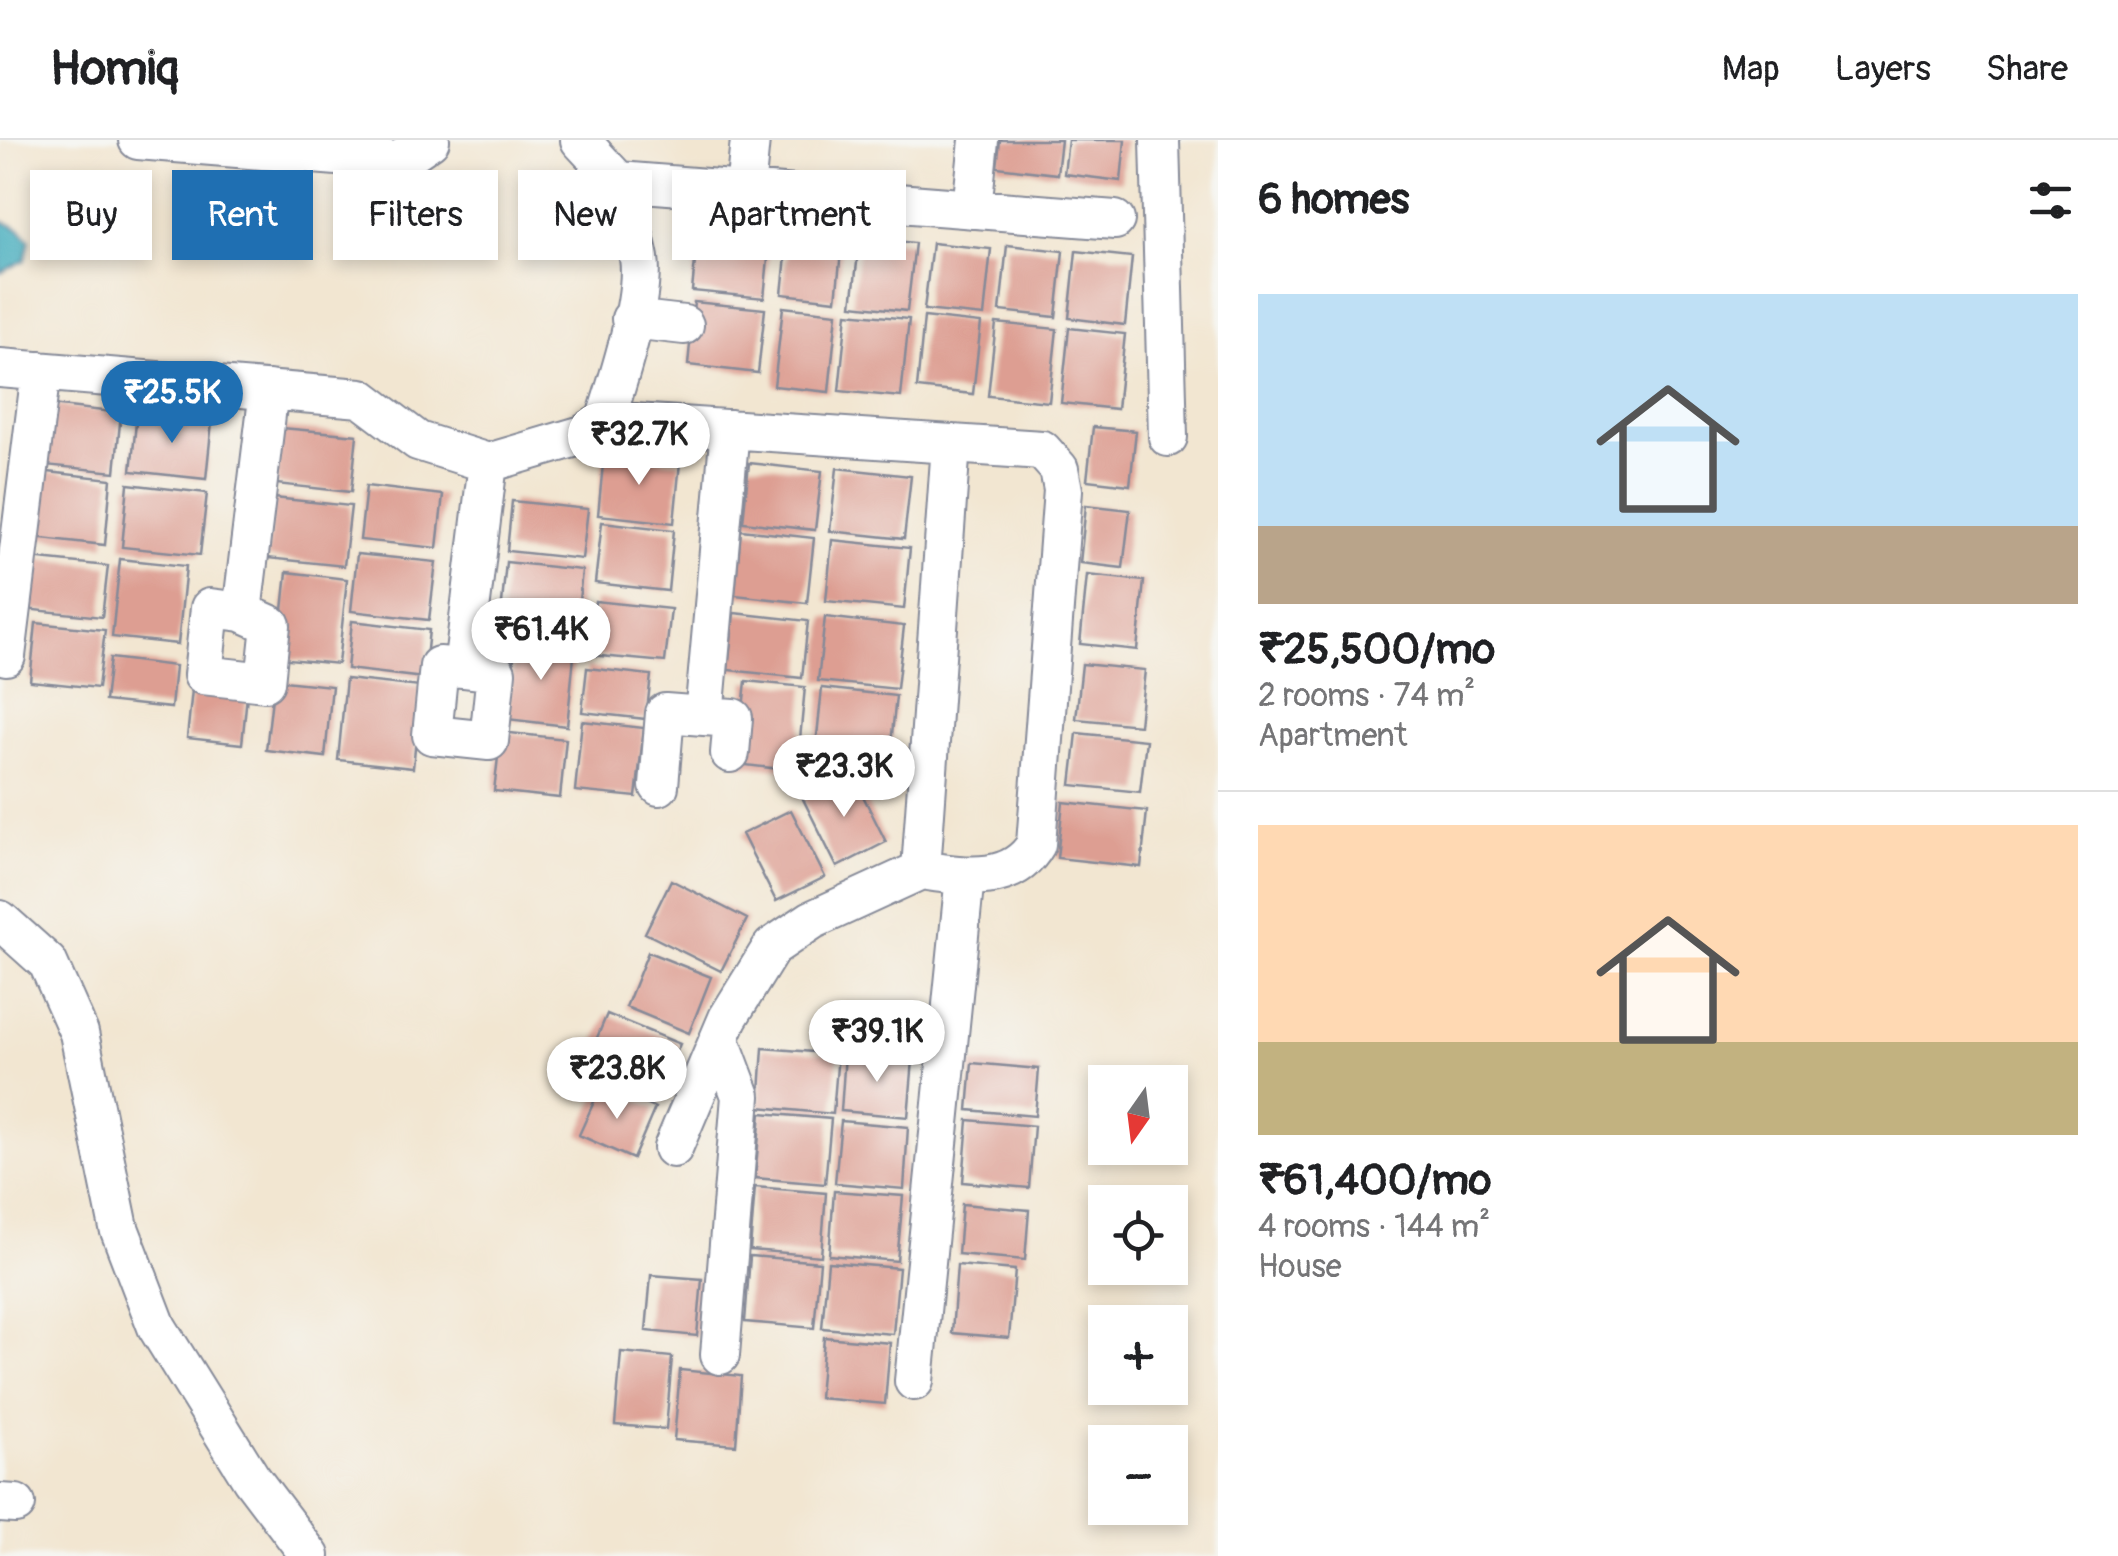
<!DOCTYPE html>
<meta charset="utf-8">
<style>
:root{--surface:#fff;--page:#f2f2f2;--text:#202124;--muted:#757577;--line:#e0e0e0;--accent:#1f6fb2}
body{margin:0;font-family:Pangolin,sans-serif;background:var(--page);color:var(--text);height:100vh;display:flex;flex-direction:column;font-size:38px;white-space:nowrap}
*{box-sizing:border-box;margin:0}
p{font-size:32px;color:var(--muted)}
.icon{flex:none;width:55px;height:55px;fill:none;stroke:currentColor;stroke-width:2;stroke-linecap:round;stroke-linejoin:round}
.map{position:relative;flex:1;overflow:hidden}
.sheet{display:flex;flex-direction:column;background:var(--surface);width:900px}
.sheet>*{flex:none}
.top-card{position:absolute;left:30px;top:30px;width:950px;height:90px;display:flex;gap:20px}
.needle{width:65px;rotate:194deg}
.fabs{position:absolute;left:1088px;top:925px;display:grid;gap:20px}
.fabs a{display:grid;place-items:center;width:100px;height:100px;border-radius:0px;background:var(--surface);box-shadow:0 5px 15px #0003;font-size:50px}
.price{position:absolute;translate:-50% -85px;padding:0 22px;border-radius:35px;background:#fff;color:#222;font-size:32px;line-height:65px;filter:drop-shadow(0 2px 5px #0008)}
.price::after{content:'';position:absolute;left:50%;top:60px;width:30px;height:22px;margin-left:-15px;background:inherit;clip-path:polygon(0 0,100% 0,50% 100%)}
.price.active{background:var(--accent);color:#fff}
ul{padding:0;list-style:none}
li{display:grid;align-content:center;gap:20px;height:530px;padding:0 40px}
li+li{border-top:2px solid var(--line)}
li span{display:grid;place-items:center;height:310px;border-radius:0px;color:#555}
li>.icon{margin-inline-start:auto}
span .icon{width:180px;height:180px;fill:#fffc;stroke-width:1}
li b{font-size:42px}
h2{display:flex;justify-content:space-between;align-items:center;height:120px;padding:0 40px;font-size:42px}
.pill{padding:0 35px;border-radius:0px;background:var(--surface);box-shadow:0 5px 15px #0003;font-size:35px;line-height:90px}
.pill.active{background:var(--accent);color:#fff}
header{display:flex;align-items:center;gap:60px;box-sizing:border-box;height:140px;padding:0 50px;background:var(--surface);border-bottom:2px solid var(--line)}
header strong{font-size:48px}
nav{display:flex;gap:55px;margin-inline-start:auto;font-size:35px}
main{display:flex;flex:1;min-height:0}
.map>svg:first-child{display:block}
.water{fill:#3daabc;stroke:#2c6c8d;stroke-width:2.5}
.building{fill:#dd9e92}
.lines{fill:none;stroke-linecap:round;stroke-linejoin:round}
.minor-casing{stroke:#868a98;stroke-width:42}
.minor{stroke:#fff;stroke-width:38}
</style>
<header>
<strong>Homiq</strong>
<nav><a>Map</a><a>Layers</a><a>Share</a></nav>
</header>
<main>
<div class="map">
<svg width="1218" height="1416" viewBox="0 0 1218 1416">
<rect width="100%" height="100%" fill="#f6f6f2"/>
<filter id="ink" filterUnits="userSpaceOnUse"><feTurbulence type="fractalNoise" baseFrequency=".01" numOctaves="2"/><feDisplacementMap in="SourceGraphic" scale="20" xChannelSelector="R" yChannelSelector="G"/><feConvolveMatrix kernelMatrix="1 2 1 2 8 2 1 2 1" color-interpolation-filters="sRGB"/></filter>
<filter id="wash" filterUnits="userSpaceOnUse"><feTurbulence type="fractalNoise" baseFrequency=".0048" numOctaves="4" result="noise"/><feDisplacementMap in="SourceGraphic" scale="40" xChannelSelector="R" yChannelSelector="G"/><feGaussianBlur stdDeviation="2.25" result="paint"/><feColorMatrix in="noise" values="0 0 0 0 0 0 0 0 0 0 0 0 0 0 0 0 0 1.4 0 .05"/><feComposite in="paint" operator="in"/></filter>
<g filter="url(#wash)">
<rect width="100%" height="100%" fill="#f2e6d1"/>
<path class="water" d="M0,80L20,89L30,100L25,120L0,133Z"/>
<g id="blocks">
<path class="building" d="M1000,0H1061L1057,34L997,27Z
M1068,0H1125L1121,41L1064,34Z
M699,81L771,89L764,158L692,151Z
M789,87L843,92L836,160L782,154Z
M860,97L915,103L907,171L852,165Z
M932,103L991,109L984,176L924,170Z
M1007,105L1063,111L1056,177L1000,171Z
M1076,111L1132,117L1125,185L1069,178Z
M694,162L765,169L758,233L688,225Z
M783,167L837,173L829,252L774,246Z
M847,173L909,179L901,257L839,251Z
M924,177L981,183L973,254L917,248Z
M996,183L1057,189L1049,262L988,256Z
M1069,188L1125,194L1117,269L1061,263Z
M51,265L121,273L115,332L45,325Z
M137,273L212,281L206,339L131,331Z
M1093,287L1136,291L1130,345L1087,340Z
M282,288L357,295L351,352L276,344Z
M604,314L680,322L674,383L598,375Z
M749,323L822,331L815,390L743,382Z
M837,328L911,336L904,399L830,391Z
M39,331L111,339L105,405L32,397Z
M128,344L207,353L200,415L122,407Z
M366,346L443,355L437,408L360,400Z
M274,358L351,366L344,426L267,418Z
M512,361L588,369L582,419L507,411Z
M1086,365L1130,370L1123,428L1080,423Z
M602,382L674,390L668,451L595,443Z
M741,390L814,398L807,463L735,455Z
M832,400L910,408L904,469L826,461Z
M357,414L436,422L429,480L351,471Z
M30,418L108,426L102,477L24,469Z
M120,419L186,426L178,504L112,497Z
M506,422L582,430L576,492L500,484Z
M287,432L347,439L338,524L278,518Z
M1087,435L1144,441L1137,510L1080,504Z
M595,461L671,469L665,522L590,515Z
M734,473L808,481L802,538L728,530Z
M825,477L904,486L897,549L818,541Z
M352,481L429,490L424,538L347,529Z
M36,483L105,490L98,548L30,541Z
M516,500L575,506L567,586L507,579Z
M110,518L175,526L171,568L105,561Z
M1082,524L1145,530L1139,585L1076,579Z
M587,528L651,535L646,579L582,572Z
M346,539L421,547L413,628L338,620Z
M193,540L248,546L242,604L187,598Z
M274,540L332,546L325,617L266,610Z
M746,541L805,547L797,631L737,624Z
M822,548L896,556L890,614L816,606Z
M582,581L644,588L636,657L575,651Z
M501,592L566,599L560,658L494,651Z
M1077,593L1146,600L1140,652L1071,645Z
M852,634L886,702L837,727L803,659Z
M1063,662L1147,671L1141,727L1057,718Z
M791,670L825,737L776,761L742,694Z
M671,740L747,779L721,831L645,793Z
M648,812L711,837L689,893L626,867Z
M607,874L680,904L655,961L583,931Z
M763,908L838,914L833,974L759,967Z
M845,914L913,920L908,977L841,971Z
M972,923L1039,929L1035,976L968,970Z
M602,944L655,968L633,1019L579,995Z
M761,973L831,979L825,1044L755,1038Z
M968,980L1034,986L1029,1048L963,1042Z
M841,981L908,987L904,1049L835,1043Z
M755,1047L826,1053L821,1116L750,1110Z
M834,1051L903,1056L897,1121L829,1115Z
M962,1064L1029,1070L1025,1120L958,1114Z
M750,1116L820,1122L814,1188L745,1182Z
M828,1122L899,1128L893,1194L822,1188Z
M957,1125L1015,1130L1009,1198L952,1193Z
M651,1135L702,1139L697,1196L646,1191Z
M824,1197L890,1203L885,1264L819,1258Z
M621,1212L672,1217L666,1289L615,1285Z
M680,1230L741,1236L736,1305L674,1300Z"/>
</g>
</g>
<g filter="url(#ink)">
<use href="#blocks" fill-opacity="0" stroke="#868a98" stroke-width="2.5"/>
<g class="lines">
<g class="minor-casing">
<path id="minor" d="M138,0L399,21L430,0
M580,0L618,41L1115,80
M1160,0L1168,297
M745,51L750,0
M972,69L979,0
M631,179L684,185
M0,228L361,258L418,301L488,323L583,295L605,281L1042,310L1059,329L1063,350L1036,704C1012,746 962,736 921,730L951,304
M605,281C618,241 645,158 639,118C634,92 625,66 618,41
M730,289L704,576L733,578L730,613
M242,472L271,485L265,542L203,535L210,468L242,472L269,250
M6,516L41,231
M463,528L439,526L432,595L489,601L496,532L463,528L488,323
M659,646L665,573L704,576
M0,780L48,823L79,893L119,1088L157,1187L251,1338L310,1416
M720,900L741,956L720,1215
M673,1008L728,878L772,807L812,780L921,730
M914,1241L965,736
M0,1363L16,1364"/>
</g>
<use href="#minor" class="minor"/>
</g>
</g>
</svg>
<div class="fabs">
<a><svg class="needle" viewBox="-14 -14 28 28"><path d="M0-13l5 13h-10z" fill="#e53935"/><path d="M0 13l5-13h-10z" fill="#757577"/></svg></a>
<a><svg class="icon" aria-label="locate" viewBox="0 0 24 24"><circle cx="12" cy="12" r="6"/><path d="M12 2v4M12 18v4M2 12h4M18 12h4"/></svg></a>
<a>+</a>
<a>−</a>
</div>
<b class="price active" style="left:172px;top:306px">₹25.5K</b>
<b class="price" style="left:639px;top:348px">₹32.7K</b>
<b class="price" style="left:541px;top:543px">₹61.4K</b>
<b class="price" style="left:844px;top:680px">₹23.3K</b>
<b class="price" style="left:877px;top:945px">₹39.1K</b>
<b class="price" style="left:617px;top:982px">₹23.8K</b>
<div class="top-card">
<a class="pill">Buy</a>
<a class="pill active">Rent</a>
<a class="pill">Filters</a>
<a class="pill">New</a>
<a class="pill">Apartment</a>
</div>
</div>
<section class="sheet">
<h2>6 homes<svg class="icon" aria-label="filters" viewBox="0 0 24 24"><path d="M4 7h16M4 17h16"/><circle cx="9" cy="7" r="2"/><circle cx="15" cy="17" r="2"/></svg></h2>
<ul>
<li><span style="background:linear-gradient(#bfe0f5 75%,#b9a48a 0)"><svg class="icon" aria-label="home" viewBox="0 0 24 24"><path d="M3 11l9-7 9 7M6 9v11h12V9"/></svg></span><div><b>₹25,500/mo</b><p>2 rooms · 74 m²</p><p>Apartment</p></div></li>
<li><span style="background:linear-gradient(#ffd9b3 70%,#c2b280 0)"><svg class="icon" aria-label="home" viewBox="0 0 24 24"><path d="M3 11l9-7 9 7M6 9v11h12V9"/></svg></span><div><b>₹61,400/mo</b><p>4 rooms · 144 m²</p><p>House</p></div></li>
</ul>
</section>
</main>
